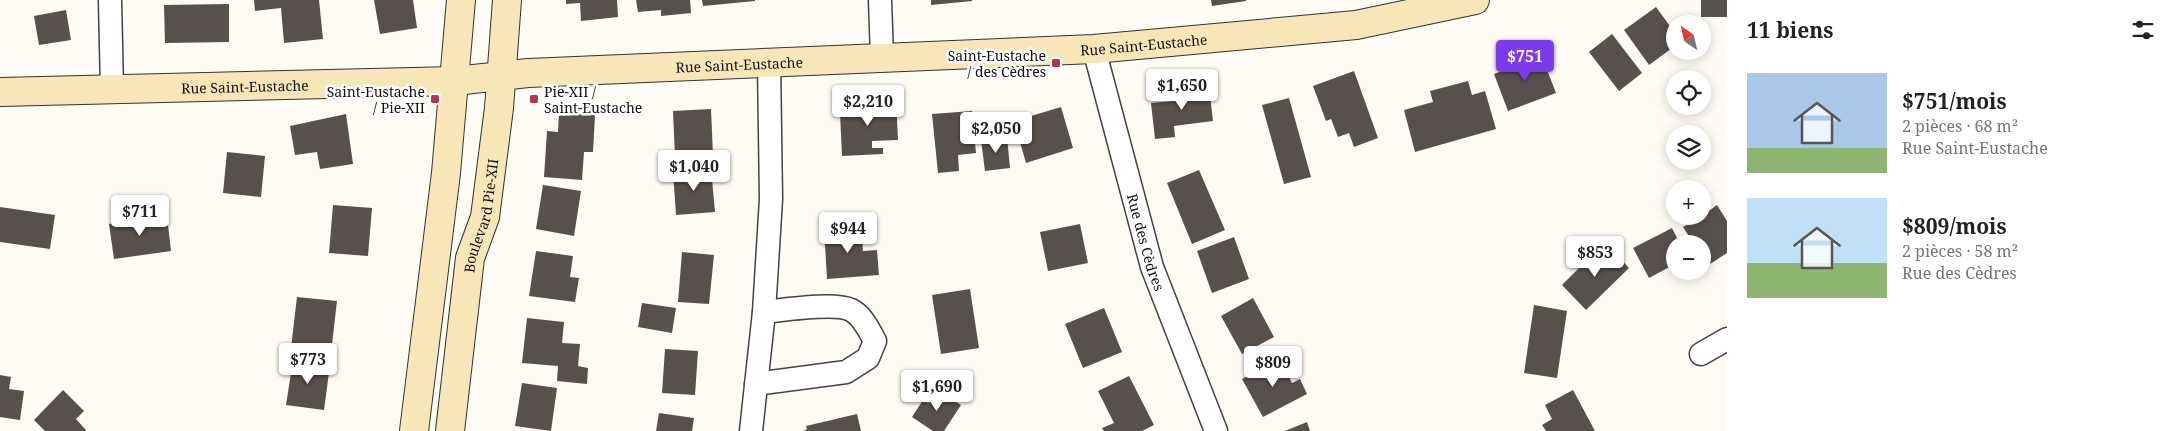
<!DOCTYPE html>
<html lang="fr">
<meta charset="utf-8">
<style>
:root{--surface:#fff;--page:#f6f6f6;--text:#202124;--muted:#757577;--accent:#7c3aed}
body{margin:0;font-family:"Noto Serif",serif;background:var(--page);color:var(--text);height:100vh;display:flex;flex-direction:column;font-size:19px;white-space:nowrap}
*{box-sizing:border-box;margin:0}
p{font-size:16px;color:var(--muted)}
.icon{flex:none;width:28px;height:28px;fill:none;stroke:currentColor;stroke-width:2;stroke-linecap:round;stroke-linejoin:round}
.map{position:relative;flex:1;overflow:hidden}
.sheet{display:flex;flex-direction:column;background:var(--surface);width:450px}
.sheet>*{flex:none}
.needle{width:32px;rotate:326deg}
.fabs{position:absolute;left:1666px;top:15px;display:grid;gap:10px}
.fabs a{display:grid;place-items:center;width:45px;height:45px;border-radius:50%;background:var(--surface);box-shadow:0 2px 12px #0003;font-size:25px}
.price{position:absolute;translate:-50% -42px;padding:0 11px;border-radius:5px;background:#fff;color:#222;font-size:16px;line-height:32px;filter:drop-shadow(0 1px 2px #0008)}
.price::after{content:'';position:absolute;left:50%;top:30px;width:15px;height:11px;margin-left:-8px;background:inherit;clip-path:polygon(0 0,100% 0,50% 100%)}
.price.active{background:var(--accent);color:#fff}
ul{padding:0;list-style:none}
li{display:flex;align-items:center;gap:15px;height:125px;padding:0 20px}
li span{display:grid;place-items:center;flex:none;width:140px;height:100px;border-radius:0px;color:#555}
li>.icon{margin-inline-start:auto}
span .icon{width:60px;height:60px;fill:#fffc;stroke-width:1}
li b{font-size:21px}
h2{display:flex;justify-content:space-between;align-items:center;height:60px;padding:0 20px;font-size:21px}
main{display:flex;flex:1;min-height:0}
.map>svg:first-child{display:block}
.building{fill:#58504d}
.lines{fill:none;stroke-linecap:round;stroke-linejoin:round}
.street-casing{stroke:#434343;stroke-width:25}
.secondary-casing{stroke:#323232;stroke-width:30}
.street{stroke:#fff;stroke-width:22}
.secondary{stroke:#f7e6b7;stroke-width:28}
.poi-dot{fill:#b2364f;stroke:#fff;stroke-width:2}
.labels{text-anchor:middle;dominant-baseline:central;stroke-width:5;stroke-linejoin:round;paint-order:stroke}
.street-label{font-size:14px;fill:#101010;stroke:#fff}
.poi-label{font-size:14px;fill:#101010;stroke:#fff;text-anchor:end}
</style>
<main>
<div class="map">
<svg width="1727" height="431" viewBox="0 0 1727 431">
<rect width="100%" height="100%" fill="#fefaf4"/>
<path class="building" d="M254,0H319L323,39L284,43L281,8L255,11Z
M374,0H413L417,28L380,34Z
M566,0H617L618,17L581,21L580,3L566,4Z
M636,0H690L691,13L661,16V10L638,12Z
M702,0H755V1L703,6Z
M931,0H972V1L931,5Z
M1211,0H1246V1L1212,6Z
M1701,0H1727V17H1701Z
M229,4V42L165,43L164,5Z
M1656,7L1675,33V46L1649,65L1624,30Z
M66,10L71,40L39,45L34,16Z
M1612,34L1642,73L1619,91L1589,52Z
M1540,52L1556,93L1508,111L1494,74L1517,65L1516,61Z
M1354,71L1378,138L1354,147L1349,133L1338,137L1331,119L1326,121L1313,86Z
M1468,81L1472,95L1485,91L1496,129L1415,152L1404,110L1433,102L1430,91Z
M1209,87L1213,121L1174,126L1175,137L1155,139L1151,103L1174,101L1173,91Z
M1289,98L1311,177L1284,184L1262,105Z
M896,100L898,140L872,141V148H883V154L842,156L840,113L851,112V101Z
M1061,107L1073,148L1026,163L1014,121Z
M711,109L713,155L675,157L673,111Z
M972,111L976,153L958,155L959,171L938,173L932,114Z
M559,113L595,115L593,152H584L582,180L544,177L547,131L558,132Z
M346,114L353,164L320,169L317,152L295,155L290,126Z
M1007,137L1010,168L985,171L981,140Z
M227,152L265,156L261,197L223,193Z
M711,168L715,212L676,215L673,171Z
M1199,170L1225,230L1192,244L1167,183Z
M543,185L581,191L574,236L536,229Z
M333,205L372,208L368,256L329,253Z
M1717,205L1727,221V253L1707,266L1702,258V244H1694L1683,227L1702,216Z
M0,207L55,215L50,249L0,242Z
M167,216L171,251L114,259L109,224Z
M1080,224L1088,263L1048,271L1040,232Z
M861,226L863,251L877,250L879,275L827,279L824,228Z
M1672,228L1680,244H1675V264L1649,278L1633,248Z
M1234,237L1249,279L1212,293L1197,251Z
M1612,250L1629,268L1586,310L1562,285L1595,252L1603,259Z
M536,251L573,256L570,277L579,278L575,302L529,296Z
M682,252L714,255L709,304L678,302Z
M970,289L979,348L941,354L932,295Z
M297,297L337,301L331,353L291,348Z
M1253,298L1274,337L1242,354L1221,316Z
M642,303L676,308L672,333L638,327Z
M1534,305L1567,311L1557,378L1524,373Z
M1104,308L1122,352L1083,368L1065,324Z
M527,318L564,322L562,343L580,344L578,366L588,368L587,384L557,381L558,366L522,363Z
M665,349L698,351L695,395L662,393Z
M1280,359L1292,383L1300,379L1307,394L1263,417L1242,379Z
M293,360L330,365L324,410L286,405Z
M0,375L11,377L9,389L24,391L20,420L0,417Z
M1129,376L1154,425L1142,431H1104L1102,428L1114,423L1098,391Z
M522,383L557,388L551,431L515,426Z
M63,390L84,411L76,419L86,430L85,431H45L34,420Z
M937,390L961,405L944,431H933L912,417L923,400L928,403Z
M1573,390L1595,431H1546L1542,425L1552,419L1545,405Z
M659,413L694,418L692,431H656Z
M857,414L861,431H804L807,429L806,426Z
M1307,422L1310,431H1285Z"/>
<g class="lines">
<g class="street-casing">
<g id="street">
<path d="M110,0L112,90"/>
<path d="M880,0L882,57"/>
<path id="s1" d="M1094,49L1152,267L1216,431"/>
<path d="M1701,354L1727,339"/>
<path d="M756,384L846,372L868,358L875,341C869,330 862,315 851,310C835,302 783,310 764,312"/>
<path d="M751,431L764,312L771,199L769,63"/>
</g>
</g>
<g class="secondary-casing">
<g id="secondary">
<path id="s2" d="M0,92L455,81L528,73L1094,49L1356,25L1475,0"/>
<path d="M414,431L446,173L461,0"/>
<path id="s3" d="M450,431L470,258L485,217L499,108L507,0"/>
</g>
</g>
<use href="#street" class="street"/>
<use href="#secondary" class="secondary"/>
</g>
<g class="poi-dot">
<rect x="1051" y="58" width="10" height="10" rx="2.5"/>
<rect x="430" y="94" width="10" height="10" rx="2.5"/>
<rect x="529" y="94" width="10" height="10" rx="2.5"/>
</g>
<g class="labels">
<g class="street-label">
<text stroke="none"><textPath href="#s2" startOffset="1145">Rue Saint-Eustache</textPath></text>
<text stroke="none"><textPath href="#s2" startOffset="740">Rue Saint-Eustache</textPath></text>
<text stroke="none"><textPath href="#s2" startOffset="245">Rue Saint-Eustache</textPath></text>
<text stroke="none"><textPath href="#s3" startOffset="218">Boulevard Pie-XII</textPath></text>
<text stroke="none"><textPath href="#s1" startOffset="200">Rue des Cèdres</textPath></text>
</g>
<g class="poi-label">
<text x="1046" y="55">Saint-Eustache<tspan x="1046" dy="16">/ des Cèdres</tspan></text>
<text x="425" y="91">Saint-Eustache<tspan x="425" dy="16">/ Pie-XII</tspan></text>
<text x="544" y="91" text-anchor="start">Pie-XII /<tspan x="544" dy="16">Saint-Eustache</tspan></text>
</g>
</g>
</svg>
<div class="fabs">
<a><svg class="needle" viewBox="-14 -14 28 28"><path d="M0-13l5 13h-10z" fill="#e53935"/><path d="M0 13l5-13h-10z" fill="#757577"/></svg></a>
<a><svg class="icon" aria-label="locate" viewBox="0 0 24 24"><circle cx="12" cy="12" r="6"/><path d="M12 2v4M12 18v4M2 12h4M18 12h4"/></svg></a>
<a><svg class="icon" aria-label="layers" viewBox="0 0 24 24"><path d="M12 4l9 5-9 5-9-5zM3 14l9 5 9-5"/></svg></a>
<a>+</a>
<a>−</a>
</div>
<b class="price active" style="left:1525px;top:82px">$751</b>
<b class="price" style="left:1182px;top:111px">$1,650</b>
<b class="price" style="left:868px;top:127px">$2,210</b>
<b class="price" style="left:996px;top:154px">$2,050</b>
<b class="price" style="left:694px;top:192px">$1,040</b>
<b class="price" style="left:140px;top:237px">$711</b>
<b class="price" style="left:848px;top:254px">$944</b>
<b class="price" style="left:1595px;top:278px">$853</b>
<b class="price" style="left:308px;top:385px">$773</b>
<b class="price" style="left:1273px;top:388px">$809</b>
<b class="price" style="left:937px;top:412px">$1,690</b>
</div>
<section class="sheet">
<h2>11 biens<svg class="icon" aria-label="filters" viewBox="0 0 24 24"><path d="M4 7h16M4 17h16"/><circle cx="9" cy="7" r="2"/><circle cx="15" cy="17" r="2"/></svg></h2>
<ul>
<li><span style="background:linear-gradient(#a9c7e8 75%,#8fb573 0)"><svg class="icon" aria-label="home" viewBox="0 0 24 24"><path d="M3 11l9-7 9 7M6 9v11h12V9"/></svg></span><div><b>$751/mois</b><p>2 pièces · 68 m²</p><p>Rue Saint-Eustache</p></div></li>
<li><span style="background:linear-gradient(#bfe0f5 65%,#8fb573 0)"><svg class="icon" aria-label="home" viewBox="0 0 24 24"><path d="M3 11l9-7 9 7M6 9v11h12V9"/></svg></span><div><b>$809/mois</b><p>2 pièces · 58 m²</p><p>Rue des Cèdres</p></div></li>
</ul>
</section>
</main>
